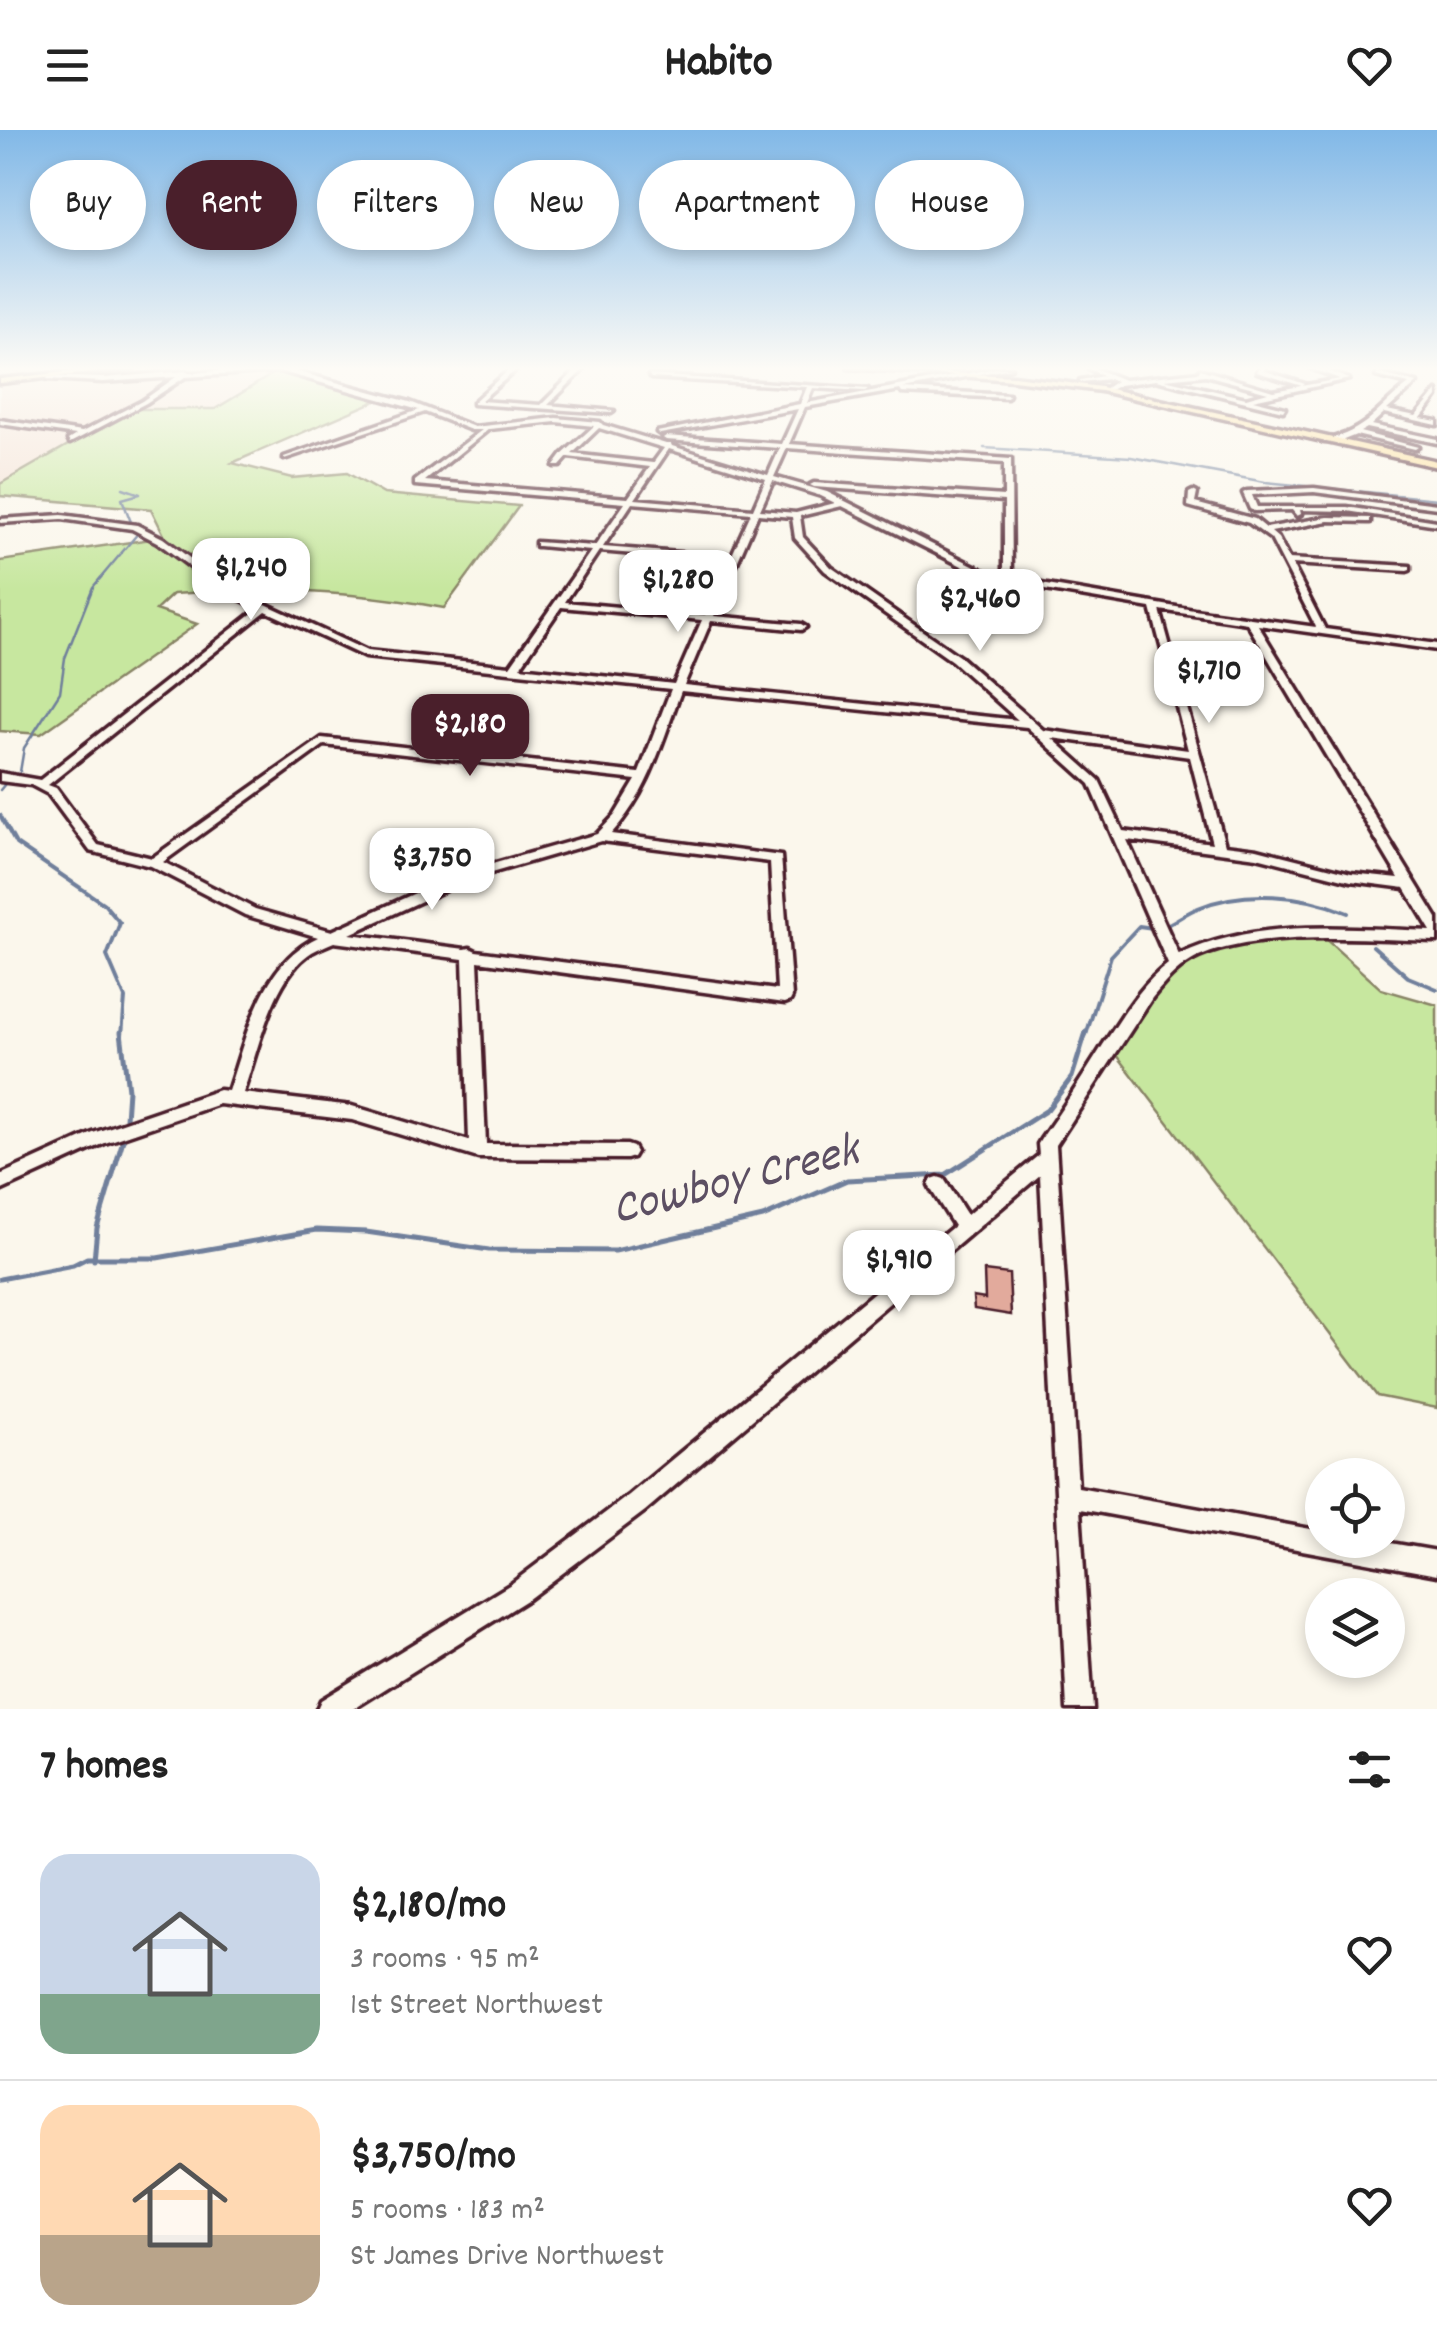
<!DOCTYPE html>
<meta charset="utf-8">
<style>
:root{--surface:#fff;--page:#f2f2f2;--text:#222;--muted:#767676;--line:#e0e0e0;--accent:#4a1f2b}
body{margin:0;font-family:Dekko,sans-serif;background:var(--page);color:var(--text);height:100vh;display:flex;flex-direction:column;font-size:38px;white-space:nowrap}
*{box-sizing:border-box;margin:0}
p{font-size:32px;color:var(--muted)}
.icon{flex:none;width:55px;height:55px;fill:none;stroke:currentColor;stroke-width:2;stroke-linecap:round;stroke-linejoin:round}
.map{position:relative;height:1579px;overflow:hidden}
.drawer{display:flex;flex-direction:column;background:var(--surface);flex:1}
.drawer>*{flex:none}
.banner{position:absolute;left:30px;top:30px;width:1378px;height:90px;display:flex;gap:20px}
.controls{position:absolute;left:1305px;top:1328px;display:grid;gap:20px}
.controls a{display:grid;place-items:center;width:100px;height:100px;border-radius:50%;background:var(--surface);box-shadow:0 5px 15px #0003;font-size:50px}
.price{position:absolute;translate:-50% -85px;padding:0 22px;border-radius:20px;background:#fff;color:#222;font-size:32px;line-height:65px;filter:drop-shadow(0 2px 5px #0008)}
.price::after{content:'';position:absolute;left:50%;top:60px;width:30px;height:22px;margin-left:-15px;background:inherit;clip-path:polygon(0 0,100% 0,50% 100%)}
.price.current{background:var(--accent);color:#fff}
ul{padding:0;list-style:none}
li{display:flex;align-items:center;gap:30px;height:250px;padding:0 40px}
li+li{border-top:2px solid var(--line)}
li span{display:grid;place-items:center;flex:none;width:280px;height:200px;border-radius:30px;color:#555}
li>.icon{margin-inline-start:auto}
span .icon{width:120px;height:120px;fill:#fffc;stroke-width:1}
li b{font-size:42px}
h2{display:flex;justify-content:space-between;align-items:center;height:120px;padding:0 40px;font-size:42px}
.chip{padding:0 35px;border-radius:45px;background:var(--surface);box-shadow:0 5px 15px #0003;font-size:35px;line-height:90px}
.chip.current{background:var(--accent);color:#fff}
header{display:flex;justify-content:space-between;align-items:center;height:130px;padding:0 40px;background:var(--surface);font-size:45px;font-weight:800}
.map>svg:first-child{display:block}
.built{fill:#f4e0d4}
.green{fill:#c7e79f;stroke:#888365;stroke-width:2.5}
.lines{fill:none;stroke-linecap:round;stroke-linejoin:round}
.stream-far2{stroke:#6f7f9b;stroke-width:2.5}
.stream-far1{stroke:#6f7f9b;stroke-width:4}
.stream{stroke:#6f7f9b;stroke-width:5}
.building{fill:#e2aa9c;stroke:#4a1f2b;stroke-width:2.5}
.minor-casing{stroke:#4a1f2b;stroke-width:7}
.major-casing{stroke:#4a1f2b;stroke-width:7}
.minor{fill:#fbf7ec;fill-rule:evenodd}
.major{fill:#fdde96;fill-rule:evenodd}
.labels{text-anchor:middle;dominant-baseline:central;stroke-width:8;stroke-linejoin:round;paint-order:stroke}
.near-water-label{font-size:48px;font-style:italic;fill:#5c4f63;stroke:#fbf7ec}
</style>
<header><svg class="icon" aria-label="menu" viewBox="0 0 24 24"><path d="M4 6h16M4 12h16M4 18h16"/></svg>Habito<svg class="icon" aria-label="heart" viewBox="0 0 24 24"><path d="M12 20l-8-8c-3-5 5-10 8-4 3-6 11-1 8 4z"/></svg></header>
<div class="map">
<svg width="1437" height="1579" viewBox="0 0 1437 1579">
<rect width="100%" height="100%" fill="#fbf7ec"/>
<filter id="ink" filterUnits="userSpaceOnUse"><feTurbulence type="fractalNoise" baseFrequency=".01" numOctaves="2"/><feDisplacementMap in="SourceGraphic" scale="20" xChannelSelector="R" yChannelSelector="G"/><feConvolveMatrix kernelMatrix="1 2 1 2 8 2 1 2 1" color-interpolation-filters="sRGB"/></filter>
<g filter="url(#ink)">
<path class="built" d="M0,238H283L215,279H131L0,354Z"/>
<path class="green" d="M281,239L385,267L232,333L292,348L347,343L384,364L519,376L444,478C354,461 264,457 173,464L156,480L197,494L41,604L0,601V431L165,407L151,379L0,366V354L131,279H215Z
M1322,806L1381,859L1437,875V1278L1377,1266L1107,912L1167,835L1237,814Z"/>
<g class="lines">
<path class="stream-far2" d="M984,318L1131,327L1265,352L1437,369
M123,358L140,364L122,369L131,392
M20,642L24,618L60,562L65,528L93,457L139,402
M0,660L5,654"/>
<path class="stream-far1" d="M0,685L16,714L104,774L120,793L107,826L125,868L122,905
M1162,797C1175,792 1185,783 1198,778C1244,759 1303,764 1348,783
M1373,816L1408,847L1437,859
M1086,905L1111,826L1139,796L1153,798"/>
<path class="stream" d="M121,902L128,960L126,989
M94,1130L97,1098L123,1010
M0,1149L73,1135L87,1128H157L317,1100L366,1102L489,1120L615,1121L763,1087L847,1050L945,1045L1047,980L1072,947L1086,902"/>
</g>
<path class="building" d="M984,1141L1009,1144L1011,1185L974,1179L973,1167L985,1169Z"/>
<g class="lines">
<g class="minor-casing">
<path id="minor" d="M260,238H284L410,272L474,297L556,288L600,292L603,295L666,314H671L672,316L768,345L780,318L666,310L663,308L666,306L782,314L798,279L660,304L657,302L800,274L807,257L651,248L649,245L868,259L865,261L813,258L807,273L996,238H1011L903,259L1009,265L1007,268L902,263L900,260L805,277L789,314L1011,329L1012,449L1194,480L1316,497L1271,409L1249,393L1188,376L1189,363L1193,361L1197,363L1195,373L1255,389L1266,398L1328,387L1370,388V392H1367L1328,391L1271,402L1278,408L1289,429L1410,436V440L1407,441L1292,434L1325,499L1437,514V520L1258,495L1437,788V811C1371,809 1249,799 1191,831C1175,840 1163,855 1152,868L1056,1015L1078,1357L1322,1401V1410H1373L1437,1421V1445L1080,1379L1093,1579H1067L1040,1045L645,1381L527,1470L353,1579H317L321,1570L511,1454L629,1365L954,1096L932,1061L929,1055L932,1049L938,1047L944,1049L967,1085L1039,1025L1038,1014L1041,1009C1063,978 1083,947 1103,915C1122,887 1141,854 1168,834L1090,654L1027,597L681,561C662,612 649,663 611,704L781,726L792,867L790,871L785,873L478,831L486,1014L627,1015L633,1017L636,1022L633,1027L627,1029L478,1028L352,990L219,974L105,1013L0,1061V1045L93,1003L219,960L228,961C247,906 260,834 318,807L245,785L150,736L90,721L48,664L31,655L0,651V643L40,650L259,478L221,460L157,412L132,399L62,389L0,393V389L62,385L137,395L163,408L227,456L367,521L510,536L591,421L539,416H536V412L595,416L625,373L415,355V351L482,300H471L425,282L284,329V327L419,280L279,241L185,247L146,273L70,313L68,310L76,305L0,294V290L82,302L142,271L176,247L103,252L47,249L49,246L103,248L186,241L189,243ZM556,292L594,296L563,324L554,336H560L568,327L650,337L628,368L425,351L489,299ZM599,298L664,318L653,333L572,324ZM787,318L1004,333V366L814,353L810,355L814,357L1004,371V448L997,447L827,362L774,347ZM669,319L766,349L753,379L635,369ZM773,351L821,366L835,373L796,383L760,380ZM632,373L751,383L731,427L603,417ZM842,376L992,451L1151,478L1188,620L1043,600L960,527L831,437L803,407L800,386ZM758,384L792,387L795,408L825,441L952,531L1018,590L684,555L711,491L801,500L806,497L801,494L714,486ZM599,421L729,432L705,485L565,472ZM561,477L702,490L674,554L520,537ZM1160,480L1247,493L1399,748L1351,743L1257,719L1225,715ZM266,481L365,527L671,559L639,643L322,608L152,728L98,715L56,658L48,655ZM1052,608L1190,627L1212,713L1123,701L1099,650ZM324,615L636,650L615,685L597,704L457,744L332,801L255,779L163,732ZM1127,710L1257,727L1351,751L1405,758L1431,801C1349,798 1255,788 1179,825ZM601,711L770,732L777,860L476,821L470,818L465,819L350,804L467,750ZM334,812L463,829L469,1011L352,976L243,963C258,921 272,847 312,822C319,818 327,815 334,812Z
M511,238H518L480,271L541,275L578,238H585L548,275L614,281L611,283L473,274V272Z
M1088,238H1094L1124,250L1198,242L1200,239L1273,261L1340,249L1310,238H1320L1349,249L1253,270L1285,278L1283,281L1156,250L1119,255L1106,262L1104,259L1116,251L1109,249L1080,252V250L1103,246ZM1206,245L1268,262L1246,268L1164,249Z
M1259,238H1266L1263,240L1305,254L1302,256L1257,242Z
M1378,243L1417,253L1387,280L1416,286L1437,261V267L1421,288L1437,291V295L1384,283L1371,295L1437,309V313L1367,298L1360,302L1418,317L1415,319L1356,305L1341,311L1324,312V310C1367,302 1377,278 1409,254L1376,246Z
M1314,358L1437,374V378L1314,362L1252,365L1257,377H1347L1437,391V395L1347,381L1300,380L1301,384L1297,386L1292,380L1254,381L1250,379L1243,363L1247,361Z"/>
</g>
<g class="major-casing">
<path id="major" d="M104,238H134L0,253V249Z
M848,238L1014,246L1101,257L1437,331V337L1101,261L1014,250Z"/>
</g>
<use href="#minor" class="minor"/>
<use href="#major" class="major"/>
</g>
</g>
<linearGradient id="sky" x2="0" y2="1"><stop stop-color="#81b8e7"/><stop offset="0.52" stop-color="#fdfbf6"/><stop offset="1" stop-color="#fdfbf6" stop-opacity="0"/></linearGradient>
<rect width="1437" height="459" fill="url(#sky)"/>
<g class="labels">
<g class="near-water-label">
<text transform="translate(736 1053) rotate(-14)">Cowboy Creek</text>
</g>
</g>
</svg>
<div class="controls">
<a><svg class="icon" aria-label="locate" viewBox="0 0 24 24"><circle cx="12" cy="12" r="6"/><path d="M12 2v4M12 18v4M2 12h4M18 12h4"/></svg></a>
<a><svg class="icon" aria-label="layers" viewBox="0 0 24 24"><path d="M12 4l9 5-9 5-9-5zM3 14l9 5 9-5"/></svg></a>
</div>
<b class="price" style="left:251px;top:493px">$1,240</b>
<b class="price" style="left:678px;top:505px">$1,280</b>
<b class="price" style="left:980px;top:524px">$2,460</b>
<b class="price" style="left:1209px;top:596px">$1,710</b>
<b class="price current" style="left:470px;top:649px">$2,180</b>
<b class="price" style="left:432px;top:783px">$3,750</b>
<b class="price" style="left:899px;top:1185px">$1,910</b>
<div class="banner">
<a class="chip">Buy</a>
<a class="chip current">Rent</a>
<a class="chip">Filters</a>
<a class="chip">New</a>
<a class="chip">Apartment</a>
<a class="chip">House</a>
</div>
</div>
<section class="drawer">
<h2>7 homes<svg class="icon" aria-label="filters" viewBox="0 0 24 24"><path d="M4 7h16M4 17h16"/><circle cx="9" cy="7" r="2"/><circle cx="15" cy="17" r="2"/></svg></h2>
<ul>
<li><span style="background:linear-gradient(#c9d6e8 70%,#7fa58c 0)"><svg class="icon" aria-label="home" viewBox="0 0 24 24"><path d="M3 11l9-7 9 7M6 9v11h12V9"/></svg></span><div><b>$2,180/mo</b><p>3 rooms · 95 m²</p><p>1st Street Northwest</p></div><svg class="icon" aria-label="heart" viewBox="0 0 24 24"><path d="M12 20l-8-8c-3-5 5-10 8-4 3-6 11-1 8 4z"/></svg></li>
<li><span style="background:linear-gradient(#ffd9b3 65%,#b9a48a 0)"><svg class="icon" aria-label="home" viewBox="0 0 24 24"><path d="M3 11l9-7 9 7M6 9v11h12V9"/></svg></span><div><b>$3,750/mo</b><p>5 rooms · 183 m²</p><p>St James Drive Northwest</p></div><svg class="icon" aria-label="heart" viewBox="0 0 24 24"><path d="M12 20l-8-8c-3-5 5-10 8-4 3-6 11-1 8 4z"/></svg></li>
</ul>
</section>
